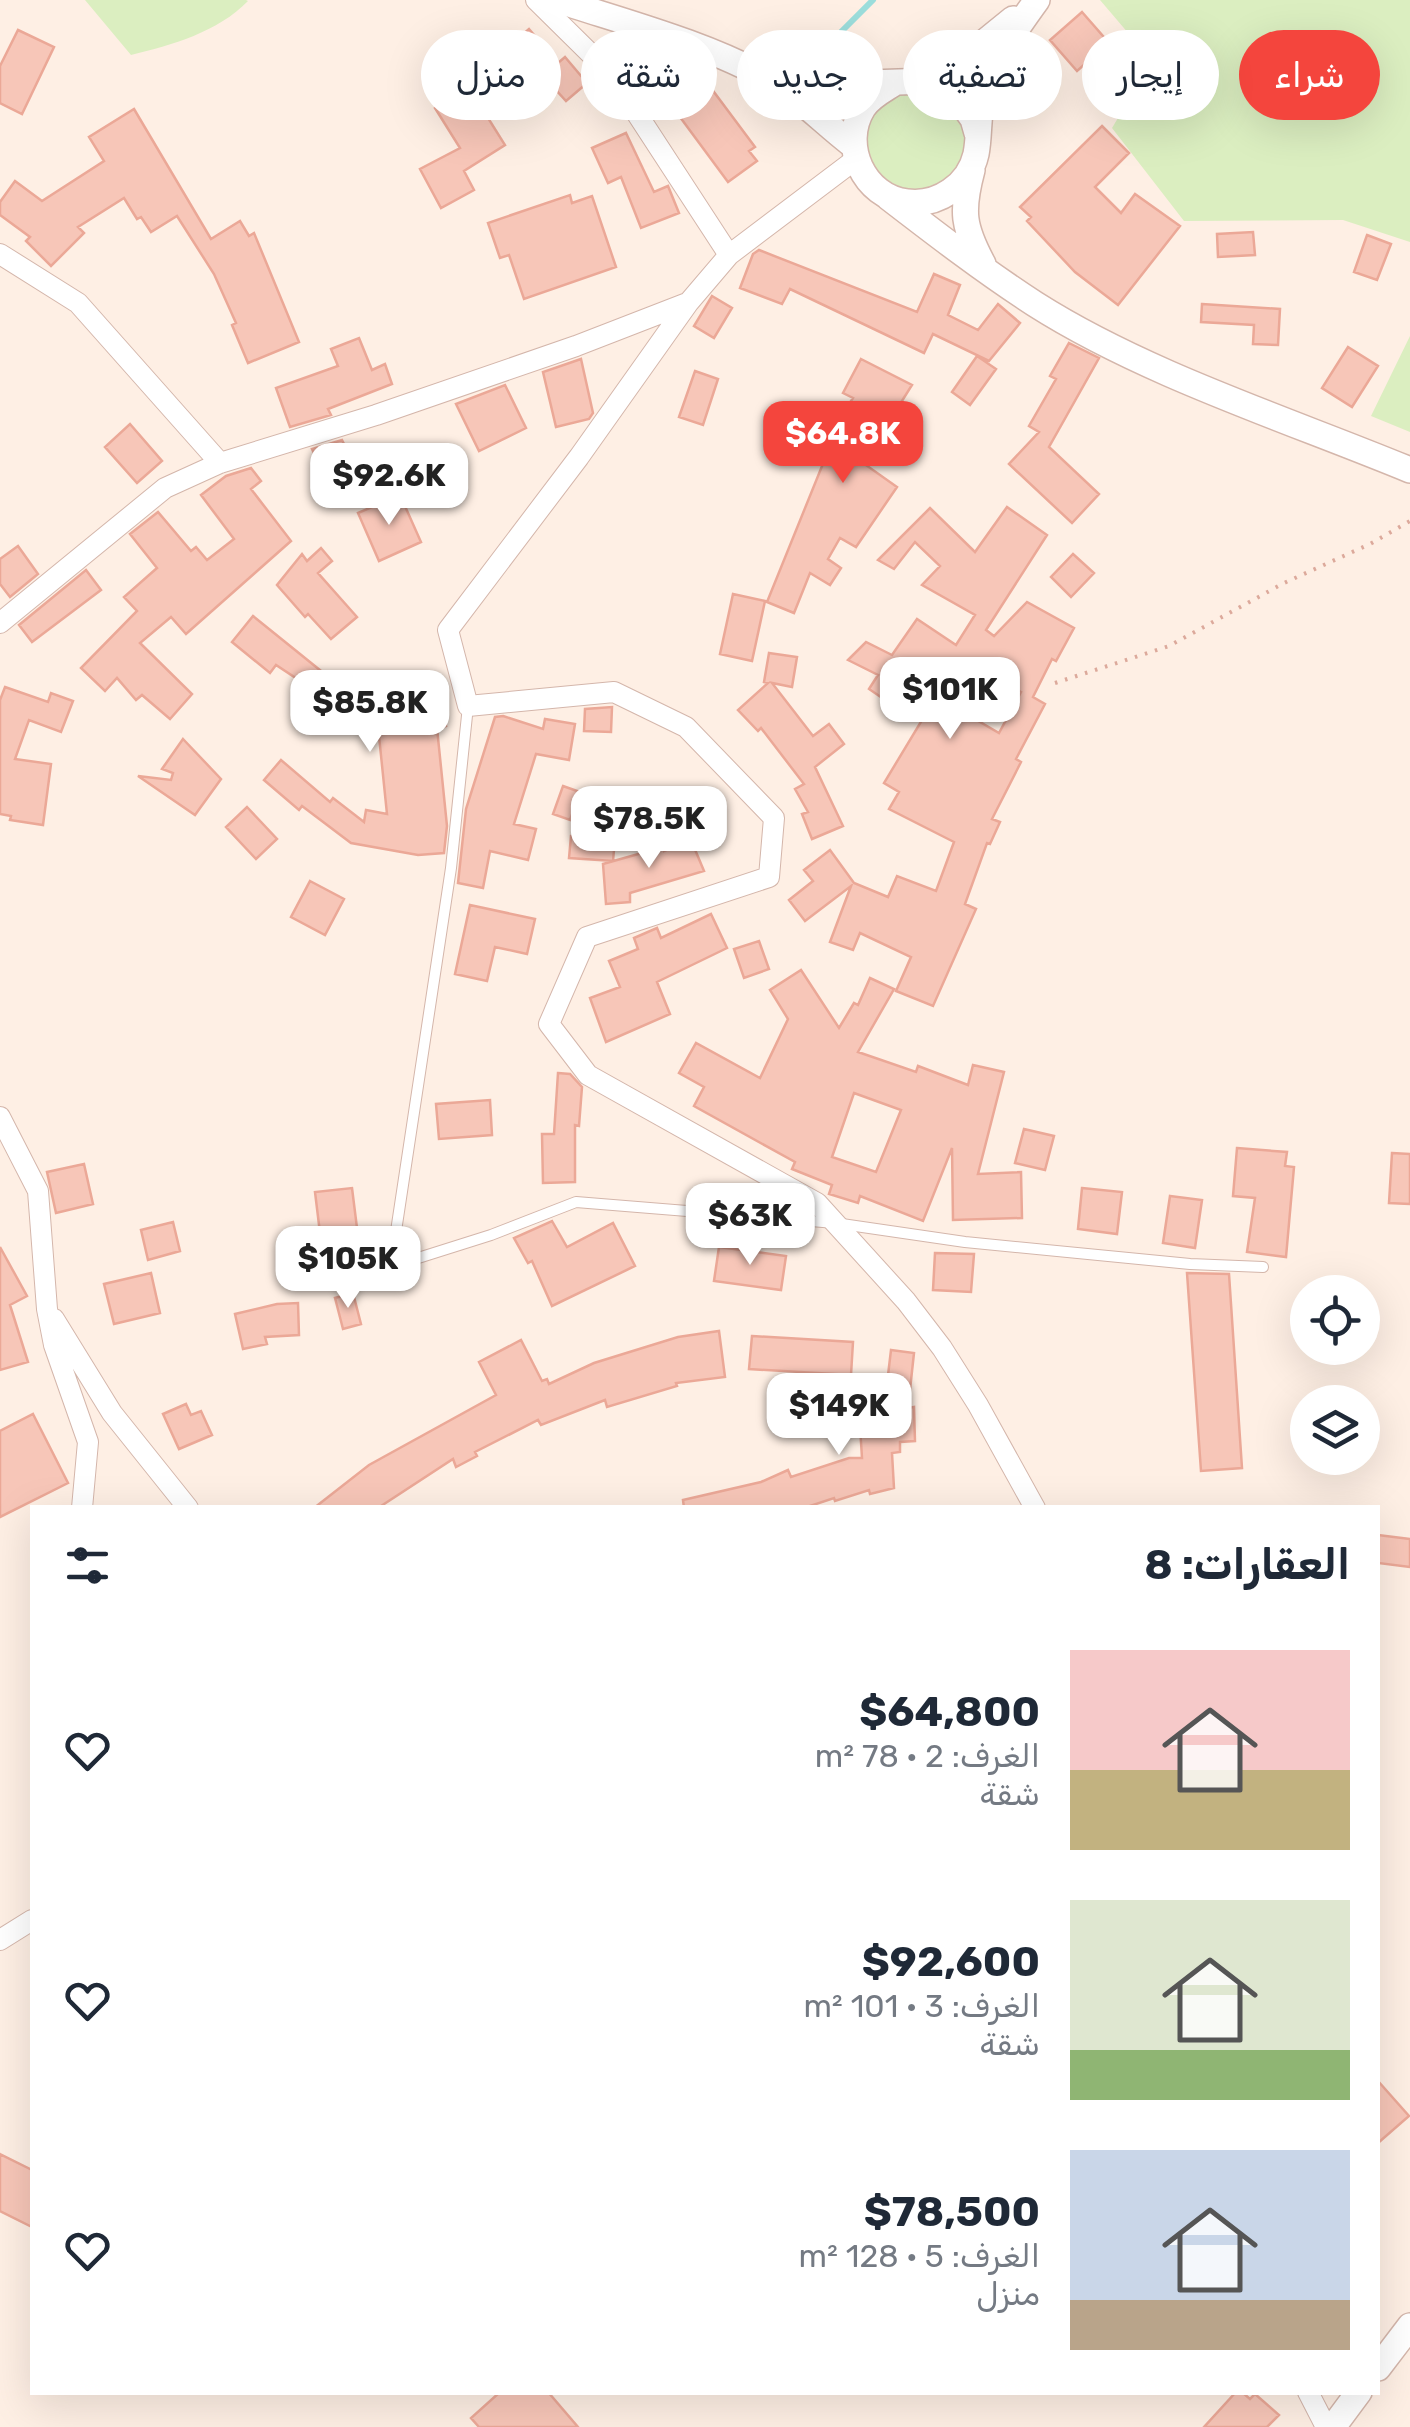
<!DOCTYPE html>
<html lang="ar">
<meta charset="utf-8">
<style>
:root{--surface:#fff;--page:#f6f6f7;--text:#1f2937;--muted:#747a83;--accent:#f4453d}
body{margin:0;font-family:Rubik,"Noto Naskh Arabic",sans-serif;background:var(--page);color:var(--text);direction:rtl;height:100vh;display:flex;flex-direction:column;font-size:38px;white-space:nowrap}
*{box-sizing:border-box;margin:0}
p{font-size:32px;color:var(--muted)}
.icon{flex:none;width:55px;height:55px;fill:none;stroke:currentColor;stroke-width:2;stroke-linecap:round;stroke-linejoin:round}
.map{position:relative;flex:1;overflow:hidden;direction:ltr}
.sheet{position:absolute;left:30px;top:1505px;width:1350px;height:890px;display:flex;flex-direction:column;background:var(--surface);border-radius:0px;box-shadow:0 10px 40px #0002;direction:rtl}
.sheet>*{flex:none}
.guide{position:absolute;left:30px;top:30px;width:1350px;height:90px;direction:rtl;display:flex;gap:20px}
.tools{position:absolute;left:1290px;top:1275px;display:grid;gap:20px}
.tools a{display:grid;place-items:center;width:90px;height:90px;border-radius:50%;background:var(--surface);box-shadow:0 10px 40px #0002;font-size:50px}
.price{position:absolute;translate:-50% -85px;padding:0 22px;border-radius:20px;background:#fff;color:#222;font-size:32px;line-height:65px;filter:drop-shadow(0 2px 5px #0008)}
.price::after{content:'';position:absolute;left:50%;top:60px;width:30px;height:22px;margin-left:-15px;background:inherit;clip-path:polygon(0 0,100% 0,50% 100%)}
.price.on{background:var(--accent);color:#fff}
ul{padding:0;list-style:none}
li{display:flex;align-items:center;gap:30px;height:250px;padding:0 30px}
li span{display:grid;place-items:center;flex:none;width:280px;height:200px;border-radius:0px;color:#555}
li>.icon{margin-inline-start:auto}
span .icon{width:120px;height:120px;fill:#fffc;stroke-width:1}
li b{font-size:42px}
h2{display:flex;justify-content:space-between;align-items:center;height:120px;padding:0 30px;font-size:42px}
.tag{padding:0 35px;border-radius:45px;background:var(--surface);box-shadow:0 10px 40px #0002;font-size:35px;line-height:90px}
.tag.on{background:var(--accent);color:#fff}
.map>svg:first-child{display:block}
.green{fill:#dbeec0}
.lines{fill:none;stroke-linecap:round;stroke-linejoin:round}
.stream{stroke:#9bdddb;stroke-width:6}
.building{fill:#f7c6b8;stroke:#eba897;stroke-width:2.5;fill-rule:evenodd}
.service-casing{stroke:#d4b6ab;stroke-width:12}
.minor-casing{stroke:#d4b6ab;stroke-width:22}
.tertiary-casing{stroke:#d4b6ab;stroke-width:28}
.path{stroke:#dca99b;stroke-width:4;stroke-dasharray:2.5 8;stroke-linecap:butt}
.service{stroke:#fff;stroke-width:10}
.minor{stroke:#fff;stroke-width:20}
.tertiary{stroke:#fff;stroke-width:25}
</style>
<div class="map">
<svg width="1410" height="2427" viewBox="0 0 1410 2427">
<rect width="100%" height="100%" fill="#feefe4"/>
<path class="green" d="M85,0H246L248,1C218,32 172,45 131,55Z
M1100,0H1410V242L1343,220L1184,221L1112,128L1152,61Z
M864 141a51 51 0 1 1 102 0a51 51 0 1 1-102 0Z
M1410,336V432L1371,416Z"/>
<g class="lines">
<path class="stream" d="M829,44L873,0"/>
</g>
<path class="building" d="M1082,12L1109,43L1077,71L1050,40Z
M529,29L558,63L565,57L587,83L566,101L536,68L512,89L489,63Z
M18,30L54,47L22,114L0,103V66Z
M468,86L505,145L464,171L474,190L441,208L420,169L460,148L435,108Z
M711,88L755,147L749,151L757,161L728,182L677,113Z
M134,109L211,239L240,221L249,236L254,233L299,342L248,363L232,325L236,323L214,274L177,216L151,232L141,217L137,219L124,198L78,227L84,233L51,266L26,241L30,237L0,215V202L15,181L42,201L104,161L89,137Z
M1102,126L1129,153L1095,187L1121,213L1135,194L1180,226L1118,305L1075,272L1027,221L1031,217L1020,207Z
M626,133L654,192L668,186L679,213L641,228L621,177L608,183L592,148Z
M570,195L572,203L592,196L616,267L524,299L509,255L500,258L488,223Z
M1253,232L1255,255L1218,257L1217,234Z
M1367,235L1391,244L1377,280L1354,272Z
M759,250L917,312L934,274L960,285L948,315L978,330L998,304L1020,323L989,361L933,334L924,353L790,289L782,304L740,288L753,254Z
M712,296L732,308L714,338L694,326Z
M1202,304L1280,309L1278,345L1253,344L1254,325L1201,322Z
M359,338L372,370L385,364L392,384L328,409L331,415L290,427L276,388L338,366L331,349Z
M1069,343L1099,358L1049,447L1099,494L1072,523L1009,464L1039,432L1029,426L1056,379L1050,376Z
M1348,347L1378,366L1352,407L1322,388Z
M977,356L996,369L970,405L952,392Z
M581,359L593,413L589,419L556,427L543,372Z
M861,359L912,385L863,463L897,487L856,547L840,538L828,559L841,568L830,585L810,573L794,613L767,602L833,439L828,436L853,398L843,393Z
M695,371L718,379L703,425L679,417Z
M505,385L526,428L479,451L456,404Z
M130,424L162,461L137,483L105,447Z
M342,440L356,468L328,482L312,449Z
M251,468L261,481L251,489L291,541L186,634L171,617L140,643L192,694L170,719L142,695L136,700L117,678L105,691L81,668L137,611L124,597L157,568L130,534L158,512L191,551L196,547L207,560L234,539L201,495L226,476Z
M400,495L421,542L379,561L358,513Z
M1007,507L1047,535L986,630L994,636L1027,602L1074,628L1056,661L1052,659L1033,697L1045,704L1016,759L1021,762L992,819L1000,822L990,844L987,843L965,904L976,909L933,1006L896,991L911,957L860,933L853,950L830,942L851,886L805,921L789,900L813,881L804,870L830,850L854,883L888,897L897,876L936,891L954,842L889,809L899,792L884,783L936,697L906,682L891,704L869,689L878,675L848,660L866,642L892,655L917,619L956,645L975,615L922,585L940,566L915,542L894,569L878,560L930,508L975,552ZM975,669L1021,692L999,733L956,708Z
M18,546L38,574L10,597L0,584V559Z
M321,548L332,561L318,573L357,617L331,639L308,614L305,617L277,585L302,554L307,561Z
M1073,554L1094,573L1071,597L1051,577Z
M86,570L101,590L32,642L19,625Z
M733,594L765,601L752,661L720,654Z
M253,616L367,708L380,695L438,683L446,726L437,728L447,826L444,853L418,855L351,843L302,806L299,810L264,780L281,760L330,802L333,798L364,822L366,810L387,814L379,736L337,715L341,708L276,665L270,673L232,642Z
M769,653L797,657L792,687L772,683L813,736L829,724L844,744L815,767L843,826L812,839L802,814L808,812L795,789L804,784L761,728L758,731L738,710L768,683L764,682Z
M5,687L48,702L51,693L73,701L61,732L29,720L15,759L51,764L43,825L10,820L11,816L0,814V700Z
M612,707L611,732L584,731L585,709Z
M503,716L543,729L545,719L575,724L569,760L536,754L514,824L536,829L528,860L490,851L483,888L458,883L466,809L495,717Z
M183,739L221,779L195,815L138,776L171,780L173,773L162,769Z
M563,786L580,792L570,820L553,814Z
M247,807L277,839L256,859L226,827Z
M571,836L615,839L613,861L569,858Z
M691,840L704,871L630,893V902L606,904L603,864L663,847L664,851Z
M310,881L344,899L325,935L291,917Z
M470,905L535,919L527,954L495,947L487,981L455,974Z
M711,914L727,948L657,982L670,1014L606,1042L590,998L620,987L609,961L638,949L634,938L657,928L661,938Z
M759,941L769,969L744,978L734,949Z
M801,970L839,1028L854,1003L858,1005L870,978L894,989L858,1052L916,1072L918,1066L968,1085L973,1065L1004,1072L978,1174L1021,1172L1022,1218L953,1220L952,1148L923,1221L860,1196L858,1203L829,1194L832,1185L792,1169L795,1162L694,1106L704,1087L679,1073L696,1043L760,1078L788,1019L770,990ZM854,1093L901,1110L876,1172L832,1157Z
M558,1073L570,1074L582,1087L579,1126L575,1125V1182L543,1183L542,1134H554Z
M490,1100L492,1135L439,1139L436,1104Z
M1024,1129L1054,1136L1045,1170L1015,1163Z
M1237,1148L1287,1152L1285,1166L1294,1167L1286,1257L1247,1252L1255,1198L1233,1196Z
M1392,1153L1410,1154V1204L1389,1203Z
M84,1164L93,1204L56,1213L47,1172Z
M352,1188L357,1228L320,1233L315,1192Z
M1082,1188L1122,1192L1117,1234L1078,1229Z
M1170,1196L1202,1200L1195,1248L1163,1243Z
M552,1221L567,1247L613,1223L635,1266L552,1306L532,1261L528,1263L514,1238Z
M173,1222L180,1251L148,1260L141,1230Z
M0,1247L27,1296L10,1305L28,1362L0,1370Z
M719,1247L786,1256L781,1290L714,1281Z
M935,1253L974,1254L971,1292L933,1290Z
M151,1273L160,1313L114,1324L104,1284Z
M1187,1273L1229,1274L1242,1468L1201,1471Z
M353,1293L361,1324L343,1329L335,1298Z
M298,1303L299,1335L265,1337L267,1344L243,1349L235,1314L277,1304Z
M719,1331L725,1377L676,1383L677,1386L607,1407L605,1400L541,1425L538,1420L475,1452L477,1456L456,1467L453,1459L378,1508H314L369,1465L496,1395L479,1362L521,1340L542,1381L547,1379L549,1384L594,1363L678,1337Z
M752,1336L853,1342L851,1375L749,1369Z
M891,1350L914,1353L908,1408L914,1407L915,1441L900,1442V1452L892,1453L894,1488L870,1494L869,1490L835,1501L834,1498L804,1508H684L683,1500L761,1482L788,1470L791,1477L849,1458H862L859,1410L884,1409Z
M186,1404L191,1415L201,1411L212,1435L179,1449L163,1414Z
M33,1414L68,1483L0,1517V1431Z
M1378,1535L1410,1539V1567L1378,1563Z
M1378,2081L1409,2116L1378,2143Z
M0,2154L32,2170V2227L0,2211Z
M500,2392H548L578,2427H479L471,2418Z
M1236,2392H1242L1250,2399L1255,2394L1279,2415L1267,2427H1204Z"/>
<g class="lines">
<g class="service-casing">
<path id="service" d="M468,706L451,868L393,1251L396,1265L491,1235L576,1202L835,1223L965,1242L1190,1264L1263,1267"/>
</g>
<g class="minor-casing">
<path id="minor" d="M536,0L611,74L729,255
M856,159L729,255L689,302L579,457L448,630L468,706L614,692L686,727L774,818L769,877L587,937L549,1024L588,1075L817,1203L906,1301L942,1348L978,1405L1035,1508
M0,254L78,303L220,463
M0,623L165,488L220,463L376,415L576,346L687,303
M0,1117L38,1191L47,1309L54,1345L88,1442L82,1508
M54,1319L112,1413L188,1508
M0,1940L32,1920
M1308,2392L1326,2427"/>
</g>
<g class="tertiary-casing">
<path id="tertiary" d="M557,0C624,22 708,44 769,79C800,97 825,124 854,146
M775,79L813,85L927,81L955,94L973,119L977,133
M927,81L960,62L1013,19
M893,84C882,91 870,97 863,108C840,145 864,197 907,202C938,206 969,185 976,154C980,134 977,113 984,93C995,58 1016,29 1037,0
M972,170C961,211 963,227 983,264
M888,197C936,234 984,271 1035,304C1145,374 1289,420 1410,470
M1378,2368L1410,2326
M1333,2427L1359,2392"/>
</g>
<path class="path" d="M1055,683L1169,646L1284,583L1370,544L1410,521"/>
<use href="#service" class="service"/>
<use href="#minor" class="minor"/>
<use href="#tertiary" class="tertiary"/>
</g>
</svg>
<div class="tools">
<a><svg class="icon" aria-label="locate" viewBox="0 0 24 24"><circle cx="12" cy="12" r="6"/><path d="M12 2v4M12 18v4M2 12h4M18 12h4"/></svg></a>
<a><svg class="icon" aria-label="layers" viewBox="0 0 24 24"><path d="M12 4l9 5-9 5-9-5zM3 14l9 5 9-5"/></svg></a>
</div>
<b class="price on" style="left:843px;top:486px">$64.8K</b>
<b class="price" style="left:389px;top:528px">$92.6K</b>
<b class="price" style="left:950px;top:742px">$101K</b>
<b class="price" style="left:370px;top:755px">$85.8K</b>
<b class="price" style="left:649px;top:871px">$78.5K</b>
<b class="price" style="left:750px;top:1268px">$63K</b>
<b class="price" style="left:348px;top:1311px">$105K</b>
<b class="price" style="left:839px;top:1458px">$149K</b>
<div class="guide">
<a class="tag on">شراء</a>
<a class="tag">إيجار</a>
<a class="tag">تصفية</a>
<a class="tag">جديد</a>
<a class="tag">شقة</a>
<a class="tag">منزل</a>
</div>
<section class="sheet">
<h2>العقارات: 8<svg class="icon" aria-label="filters" viewBox="0 0 24 24"><path d="M4 7h16M4 17h16"/><circle cx="9" cy="7" r="2"/><circle cx="15" cy="17" r="2"/></svg></h2>
<ul>
<li><span style="background:linear-gradient(#f6c9c9 60%,#c2b280 0)"><svg class="icon" aria-label="home" viewBox="0 0 24 24"><path d="M3 11l9-7 9 7M6 9v11h12V9"/></svg></span><div><b>$64,800</b><p>الغرف: 2 · 78 m²</p><p>شقة</p></div><svg class="icon" aria-label="heart" viewBox="0 0 24 24"><path d="M12 20l-8-8c-3-5 5-10 8-4 3-6 11-1 8 4z"/></svg></li>
<li><span style="background:linear-gradient(#dfe7d0 75%,#8fb573 0)"><svg class="icon" aria-label="home" viewBox="0 0 24 24"><path d="M3 11l9-7 9 7M6 9v11h12V9"/></svg></span><div><b>$92,600</b><p>الغرف: 3 · 101 m²</p><p>شقة</p></div><svg class="icon" aria-label="heart" viewBox="0 0 24 24"><path d="M12 20l-8-8c-3-5 5-10 8-4 3-6 11-1 8 4z"/></svg></li>
<li><span style="background:linear-gradient(#c9d6e8 75%,#b9a48a 0)"><svg class="icon" aria-label="home" viewBox="0 0 24 24"><path d="M3 11l9-7 9 7M6 9v11h12V9"/></svg></span><div><b>$78,500</b><p>الغرف: 5 · 128 m²</p><p>منزل</p></div><svg class="icon" aria-label="heart" viewBox="0 0 24 24"><path d="M12 20l-8-8c-3-5 5-10 8-4 3-6 11-1 8 4z"/></svg></li>
</ul>
</section>
</div>
